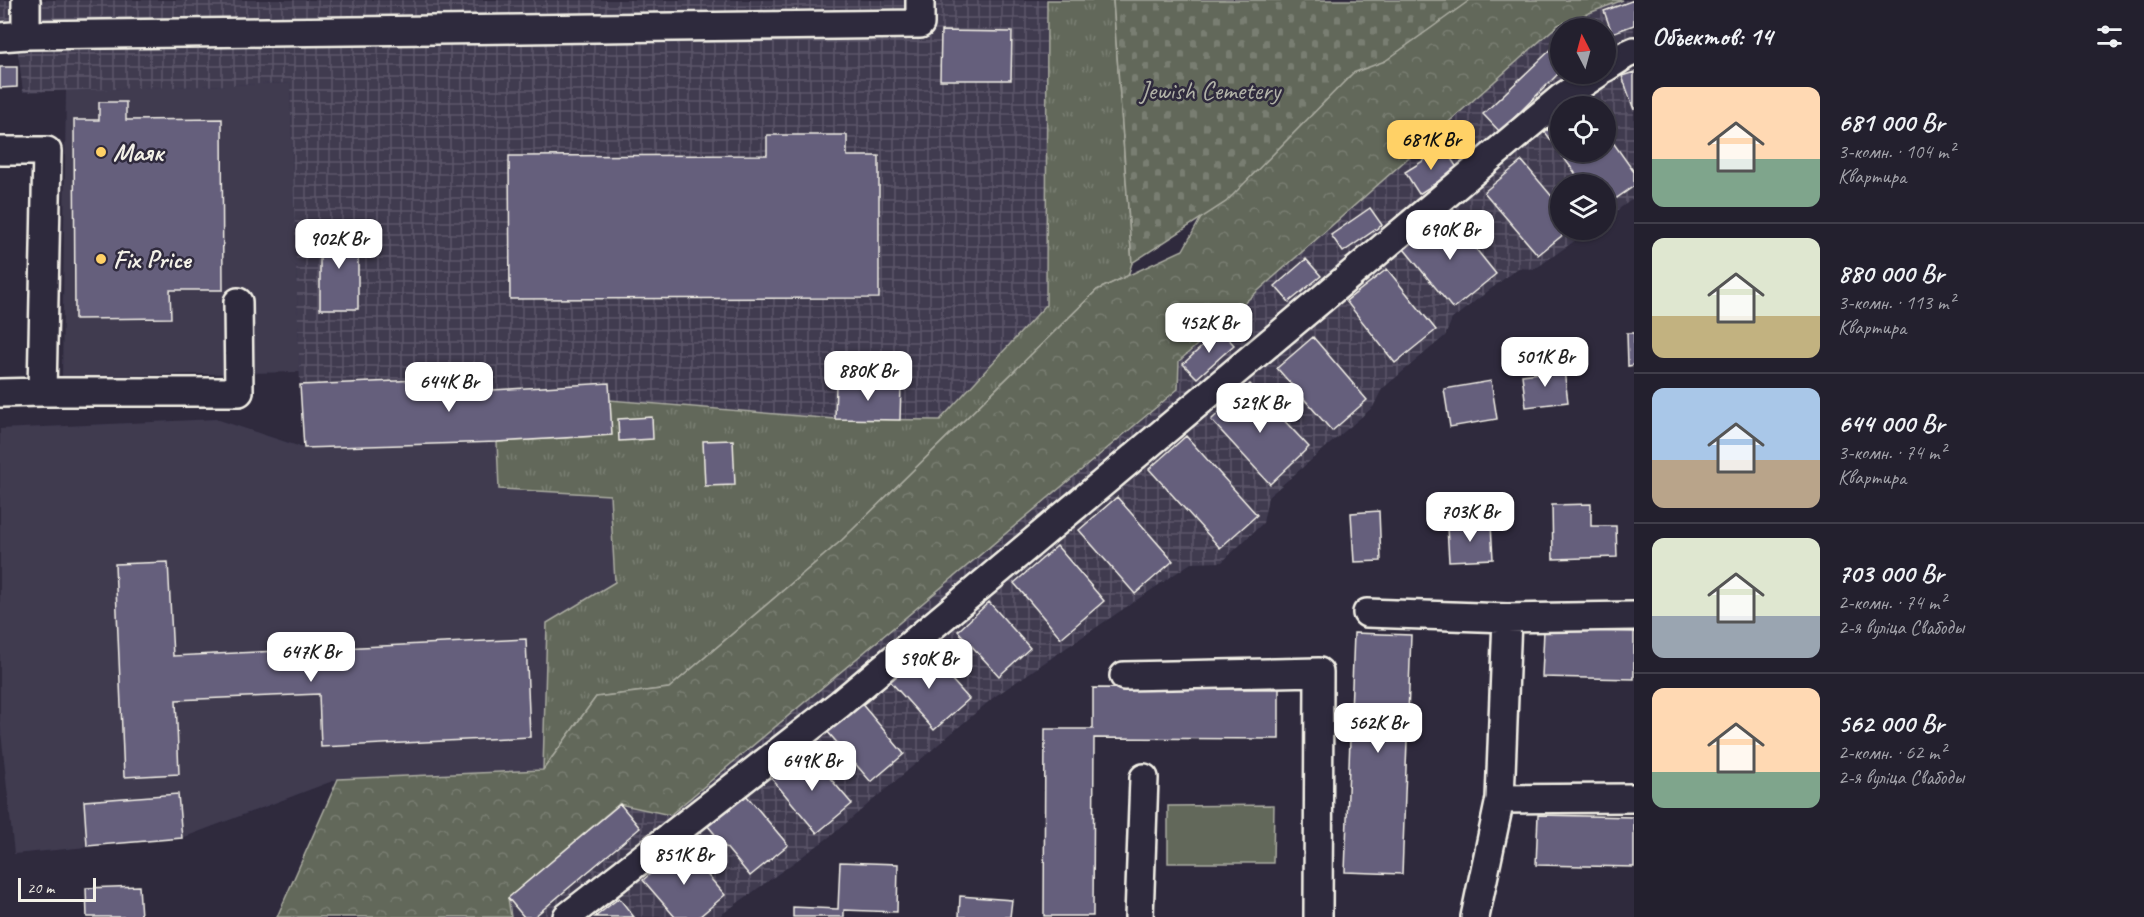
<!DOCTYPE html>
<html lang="ru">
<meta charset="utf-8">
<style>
:root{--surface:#23202e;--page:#2b2836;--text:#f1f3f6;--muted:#a3a3aa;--line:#403e4a;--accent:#ffd166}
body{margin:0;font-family:Caveat,sans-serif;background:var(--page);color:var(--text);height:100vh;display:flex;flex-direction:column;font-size:22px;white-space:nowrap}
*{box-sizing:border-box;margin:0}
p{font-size:20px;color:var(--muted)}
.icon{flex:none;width:33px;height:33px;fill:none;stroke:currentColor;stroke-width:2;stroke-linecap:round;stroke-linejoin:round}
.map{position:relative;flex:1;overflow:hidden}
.panel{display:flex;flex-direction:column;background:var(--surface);width:510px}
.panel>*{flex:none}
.needle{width:39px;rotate:354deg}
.controls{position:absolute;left:1550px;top:18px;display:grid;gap:12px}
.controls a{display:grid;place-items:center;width:66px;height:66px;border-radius:50%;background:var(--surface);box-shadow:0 2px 4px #0004,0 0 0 2px var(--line);font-size:30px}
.scale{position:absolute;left:18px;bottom:15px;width:78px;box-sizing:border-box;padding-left:6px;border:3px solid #f4f1e8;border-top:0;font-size:16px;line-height:21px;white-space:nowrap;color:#f4f1e8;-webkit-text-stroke:4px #2f2a3d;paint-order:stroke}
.price{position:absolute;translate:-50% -51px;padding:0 14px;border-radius:12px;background:#fff;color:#222;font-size:20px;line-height:39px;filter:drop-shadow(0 2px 3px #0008)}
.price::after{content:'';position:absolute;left:50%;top:36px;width:18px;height:14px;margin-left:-9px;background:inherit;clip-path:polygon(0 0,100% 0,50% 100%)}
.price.active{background:var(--accent);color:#111}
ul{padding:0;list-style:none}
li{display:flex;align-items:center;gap:18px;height:150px;padding:0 18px}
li+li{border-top:2px solid var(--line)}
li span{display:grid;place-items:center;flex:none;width:168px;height:120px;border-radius:12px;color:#555}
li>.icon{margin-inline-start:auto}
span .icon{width:72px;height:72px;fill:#fffc;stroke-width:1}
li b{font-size:26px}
h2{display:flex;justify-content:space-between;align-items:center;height:72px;padding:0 18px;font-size:26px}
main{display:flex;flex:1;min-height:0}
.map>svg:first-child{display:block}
.built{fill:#3f3a50}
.industrial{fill:url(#industrial-grid);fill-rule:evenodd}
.grass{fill:url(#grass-tufts);stroke:#abaca1;stroke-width:1.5}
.forest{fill:url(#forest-crowns);stroke:#abaca1;stroke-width:1.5}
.cemetery{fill:url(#cemetery-stones);stroke:#abaca1;stroke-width:1.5}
.park{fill:#62685a;stroke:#abaca1;stroke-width:1.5}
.building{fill:#655e7c;stroke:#f4f1e8;stroke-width:1.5}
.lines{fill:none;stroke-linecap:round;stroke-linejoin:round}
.minor-casing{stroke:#f4f1e8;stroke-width:32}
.minor{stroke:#2f2a3d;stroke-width:27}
.poi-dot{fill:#ffd166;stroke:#2f2a3d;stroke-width:2}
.labels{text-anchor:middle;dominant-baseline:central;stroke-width:5;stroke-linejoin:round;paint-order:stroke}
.park-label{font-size:26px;fill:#b2b3a8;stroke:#2f2a3d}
.poi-label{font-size:26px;font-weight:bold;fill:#f4f1e8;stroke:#2f2a3d;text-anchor:start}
</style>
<main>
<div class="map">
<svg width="1634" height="917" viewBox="0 0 1634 917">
<defs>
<pattern id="industrial-grid" width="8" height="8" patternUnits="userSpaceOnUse" patternTransform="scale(1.5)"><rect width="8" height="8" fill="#3f3a50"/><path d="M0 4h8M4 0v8" fill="none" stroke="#5b5769"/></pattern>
<pattern id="grass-tufts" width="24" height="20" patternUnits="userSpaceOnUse" patternTransform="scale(1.5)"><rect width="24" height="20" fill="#62685a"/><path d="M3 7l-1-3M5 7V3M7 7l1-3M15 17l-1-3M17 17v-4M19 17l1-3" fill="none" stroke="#797e72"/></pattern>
<pattern id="forest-crowns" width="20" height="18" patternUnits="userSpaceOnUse" patternTransform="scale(1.5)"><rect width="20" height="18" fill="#62685a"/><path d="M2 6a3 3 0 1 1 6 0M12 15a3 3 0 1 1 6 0" fill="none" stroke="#797e72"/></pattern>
<pattern id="cemetery-stones" width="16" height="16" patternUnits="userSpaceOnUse" patternTransform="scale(1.5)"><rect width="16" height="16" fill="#62685a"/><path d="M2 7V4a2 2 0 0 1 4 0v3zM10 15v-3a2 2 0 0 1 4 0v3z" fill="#797e72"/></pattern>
</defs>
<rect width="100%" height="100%" fill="#2f2a3d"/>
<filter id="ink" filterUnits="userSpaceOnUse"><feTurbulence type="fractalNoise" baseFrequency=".0167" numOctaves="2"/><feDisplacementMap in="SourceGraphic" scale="12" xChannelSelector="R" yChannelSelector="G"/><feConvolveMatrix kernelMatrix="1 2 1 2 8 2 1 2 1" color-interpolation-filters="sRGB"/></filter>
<g filter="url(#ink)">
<path class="built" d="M290,83L300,372L62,377L66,90Z
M216,419L304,448L497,442L499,489L610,495L615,582L547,623L543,770L338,779L182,838L14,854L0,722V429Z"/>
<path class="industrial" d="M0,0H1047L1046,305L940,420L835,419L610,400L612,435L497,442L304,448L300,385L290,83L23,92L18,52L0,53Z
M1623,0H1634V198L1605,219V184H1560V230H1590L1535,269L1518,268L1452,319L1445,336L1382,389L1373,407L1268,497L1263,523L1222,562L1191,563L994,697L832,835L718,917H511L508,898L620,804L1178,389L1179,361L1558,25ZM1560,28H1605V74H1560ZM1560,106H1605V152H1560Z"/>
<path class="grass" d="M1047,0H1113L1132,263L1128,276L1097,290L842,540L669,688L596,697L543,770L547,623L615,582L610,495L499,489L497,442L611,435L610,400L835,419L940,420L1046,305Z"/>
<path class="forest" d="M1418,0H1623L1558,25L1179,361L1178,389L670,815L619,804L508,898L511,917H277L338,779L543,770L596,697L669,688L842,540L1097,290L1183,250L1221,182Z"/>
<path class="cemetery" d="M1113,0H1470L1385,61L1353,73L1226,202L1132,263Z"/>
<path class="park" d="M1274,805L1273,863H1168V806Z"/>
<path class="building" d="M1634,0V25L1612,33L1604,11Z
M1597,19L1600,28H1573L1578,23Z
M941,31L1012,32L1011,80H940Z
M1560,41V72L1500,132L1483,114Z
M0,67H17V87L0,88Z
M1634,72V110L1622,76Z
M99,102H126V120L222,119L223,290H170L171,318L75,319L74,120H99Z
M1560,121V152H1605V131L1634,172V186L1605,206V184H1583L1545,132Z
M767,135H847V156H879V298L510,299L509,156L767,155Z
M1444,148L1458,169L1419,194L1405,172Z
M1522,161L1560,206V230H1569L1538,255L1484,192Z
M1370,208L1382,225L1343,252L1331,235Z
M1448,214L1496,274L1453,309L1404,249Z
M320,232H358V309H320Z
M1306,259L1321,276L1289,302L1275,286Z
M1387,269L1436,330L1395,363L1346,301Z
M1220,330L1234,345L1197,378L1183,364Z
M1627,333H1634V365L1628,366Z
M1313,337L1367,400L1332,431L1277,368Z
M1564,370L1568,402L1526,407L1522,375Z
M492,377L493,390L609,383L612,435L497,442L304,448L300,385Z
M1491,381L1497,419L1450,427L1444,389Z
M836,384L901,385L900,420L835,419Z
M1250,384L1309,447L1270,484L1211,420Z
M652,417L653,439L619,441L618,419Z
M1186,436L1257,515L1220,548L1149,469Z
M733,440L735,485L705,486L703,441Z
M1117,497L1173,561L1135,594L1079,530Z
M1591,504V526H1616L1617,557L1553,559L1552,505Z
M1379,511L1381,561L1354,562L1351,513Z
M1491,525L1493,559L1449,561L1447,527Z
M1057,546L1104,601L1061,638L1014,583Z
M168,562L173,656L526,639L530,737L321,747L319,694L176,700L179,774L124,777L115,564Z
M989,602L1030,648L999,676L958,631Z
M1544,630L1634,632V679L1542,677Z
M1354,633L1411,635L1402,874L1345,872Z
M925,650L969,699L934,730L890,681Z
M1093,688L1279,689V739L1094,738L1093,916H1044L1045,729H1093Z
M860,702L904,754L871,782L827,731Z
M806,750L852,804L817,833L772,779Z
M178,794L182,838L87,846L84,801Z
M746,795L788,845L750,876L708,826Z
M620,804L640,828L534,917H524L508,898Z
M1538,815L1634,817V867L1536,865Z
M682,846L725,895L699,917H675L643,880Z
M840,862L898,864L897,912L844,910V917H793V907L838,909Z
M139,886L141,917H87L86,888Z
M960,896L1012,900L1010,917H959Z
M619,898L634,917H595Z"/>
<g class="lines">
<g class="minor-casing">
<path id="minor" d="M26,0V35
M0,37L26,35L920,24V0
M1605,68L1625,55L1634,51
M0,151H47L42,392L0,393
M42,392H239L238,302
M1367,613L1507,618L1634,616
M1124,676L1319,672L1318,917
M1500,799L1634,798
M567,917L841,703L1561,98L1597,74
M1139,917L1144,778
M1475,917L1500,799L1507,618"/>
</g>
<use href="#minor" class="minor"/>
</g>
</g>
<g class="poi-dot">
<circle cx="101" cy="152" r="6"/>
<circle cx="101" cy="259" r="6"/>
</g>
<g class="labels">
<g class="park-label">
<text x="1210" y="90">Jewish Cemetery</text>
</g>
<g class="poi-label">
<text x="113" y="152">Маяк</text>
<text x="113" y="259">Fix Price</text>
</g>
</g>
</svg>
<div class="controls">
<a><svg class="needle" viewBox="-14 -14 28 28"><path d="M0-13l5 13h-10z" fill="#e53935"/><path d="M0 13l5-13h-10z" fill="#a3a3aa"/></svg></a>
<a><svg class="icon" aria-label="locate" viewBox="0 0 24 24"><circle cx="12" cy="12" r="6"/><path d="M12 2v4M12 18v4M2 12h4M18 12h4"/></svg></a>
<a><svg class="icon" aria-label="layers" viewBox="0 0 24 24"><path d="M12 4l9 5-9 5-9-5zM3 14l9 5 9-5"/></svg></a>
</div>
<div class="scale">20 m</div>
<b class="price active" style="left:1431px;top:171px">681K Br</b>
<b class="price" style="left:1450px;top:261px">690K Br</b>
<b class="price" style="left:339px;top:270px">902K Br</b>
<b class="price" style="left:1209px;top:354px">452K Br</b>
<b class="price" style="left:1545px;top:388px">501K Br</b>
<b class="price" style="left:868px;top:402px">880K Br</b>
<b class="price" style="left:449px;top:413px">644K Br</b>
<b class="price" style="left:1260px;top:434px">529K Br</b>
<b class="price" style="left:1470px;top:543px">703K Br</b>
<b class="price" style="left:311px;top:683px">647K Br</b>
<b class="price" style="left:929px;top:690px">590K Br</b>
<b class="price" style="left:1378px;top:754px">562K Br</b>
<b class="price" style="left:812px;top:792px">649K Br</b>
<b class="price" style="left:684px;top:886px">851K Br</b>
</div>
<section class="panel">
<h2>Объектов: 14<svg class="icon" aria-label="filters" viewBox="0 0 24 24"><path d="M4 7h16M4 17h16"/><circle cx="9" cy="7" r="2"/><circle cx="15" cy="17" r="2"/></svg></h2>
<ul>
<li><span style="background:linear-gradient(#ffd9b3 60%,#7fa58c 0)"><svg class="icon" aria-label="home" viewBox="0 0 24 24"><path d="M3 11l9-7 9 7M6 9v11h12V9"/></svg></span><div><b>681 000 Br</b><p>3-комн. · 104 m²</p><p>Квартира</p></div></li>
<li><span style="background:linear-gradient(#dfe7d0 65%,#c2b280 0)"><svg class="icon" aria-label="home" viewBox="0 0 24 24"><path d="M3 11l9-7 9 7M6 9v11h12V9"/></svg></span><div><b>880 000 Br</b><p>3-комн. · 113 m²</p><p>Квартира</p></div></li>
<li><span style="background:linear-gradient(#a9c7e8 60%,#b9a48a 0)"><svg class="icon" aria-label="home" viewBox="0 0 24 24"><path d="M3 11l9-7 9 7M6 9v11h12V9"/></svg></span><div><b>644 000 Br</b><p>3-комн. · 74 m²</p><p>Квартира</p></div></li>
<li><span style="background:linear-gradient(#dfe7d0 65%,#9aa5b1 0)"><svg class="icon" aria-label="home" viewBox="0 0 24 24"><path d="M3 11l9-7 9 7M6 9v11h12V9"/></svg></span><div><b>703 000 Br</b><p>2-комн. · 74 m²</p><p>2-я вуліца Свабоды</p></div></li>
<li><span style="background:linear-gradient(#ffd9b3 70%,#7fa58c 0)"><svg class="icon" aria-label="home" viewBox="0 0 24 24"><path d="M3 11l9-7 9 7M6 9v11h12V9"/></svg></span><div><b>562 000 Br</b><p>2-комн. · 62 m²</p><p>2-я вуліца Свабоды</p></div></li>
</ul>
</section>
</main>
